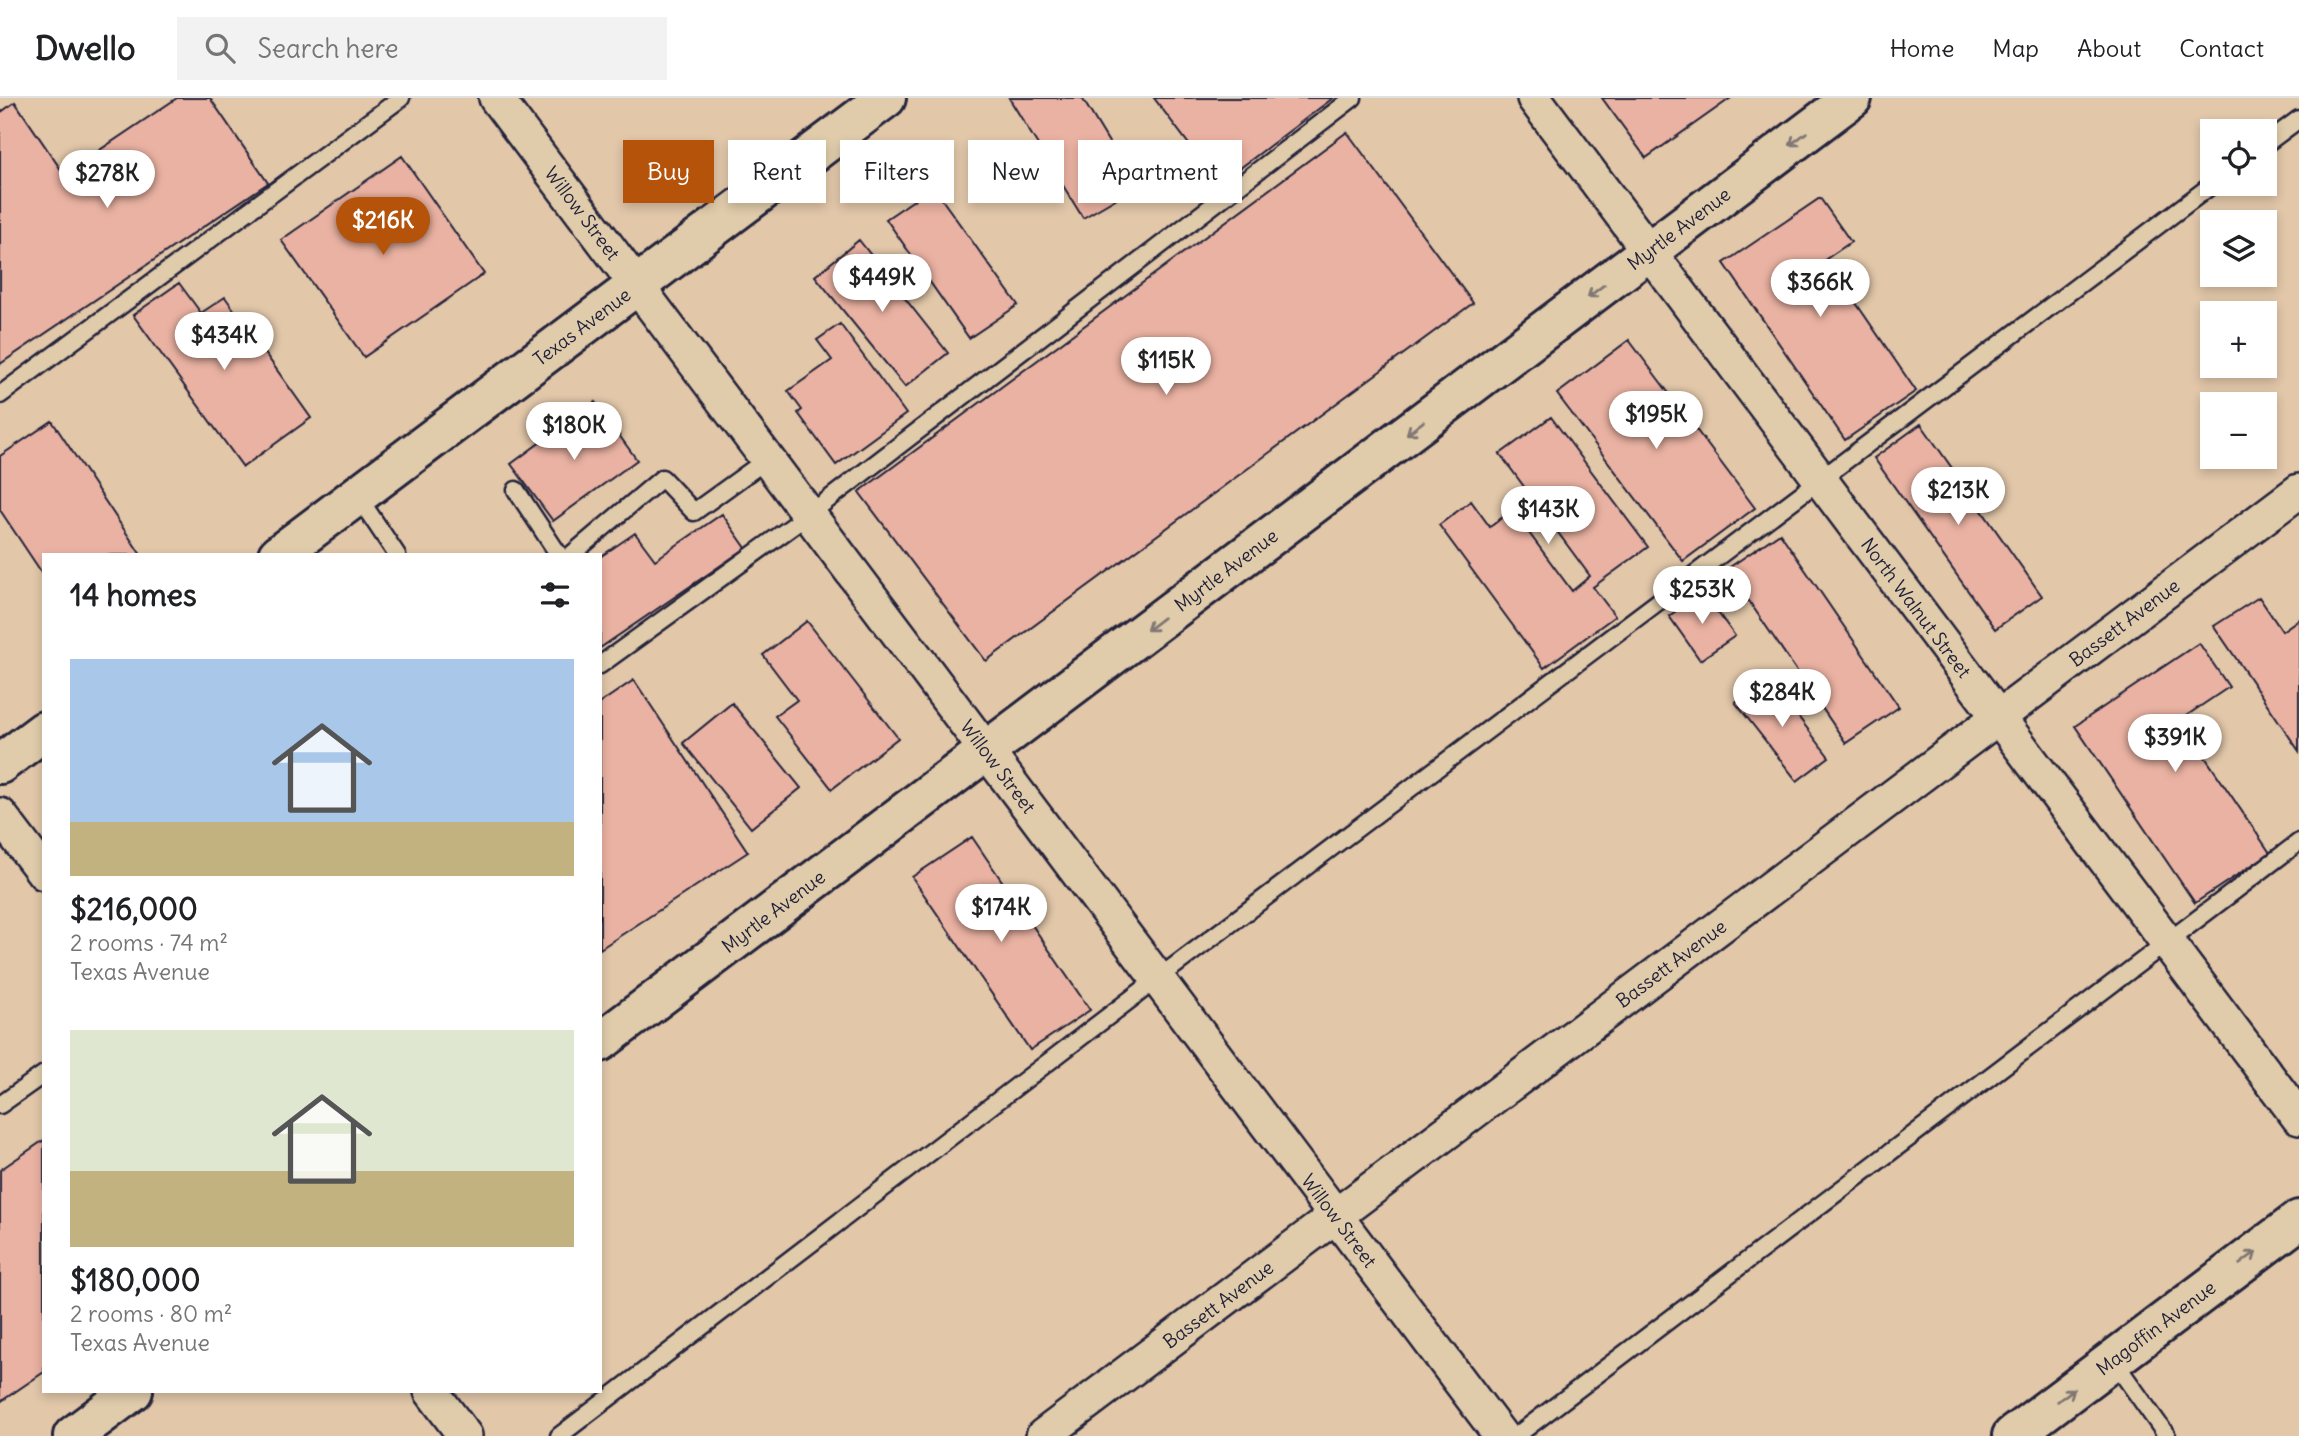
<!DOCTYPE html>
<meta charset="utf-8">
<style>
:root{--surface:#fff;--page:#f2f2f2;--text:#202124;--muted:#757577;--line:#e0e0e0;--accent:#b45309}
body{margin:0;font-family:Delius,sans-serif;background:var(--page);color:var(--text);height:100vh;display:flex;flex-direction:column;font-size:26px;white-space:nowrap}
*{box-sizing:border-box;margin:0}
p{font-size:23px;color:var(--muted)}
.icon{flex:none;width:38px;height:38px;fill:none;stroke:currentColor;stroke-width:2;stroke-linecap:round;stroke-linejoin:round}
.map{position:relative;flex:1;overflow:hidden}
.details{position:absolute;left:42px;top:455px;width:560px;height:840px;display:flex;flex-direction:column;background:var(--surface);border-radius:0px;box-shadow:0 4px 10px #0003}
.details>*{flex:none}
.guide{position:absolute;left:623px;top:42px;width:665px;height:63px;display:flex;gap:14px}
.fabs{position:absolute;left:2200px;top:21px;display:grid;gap:14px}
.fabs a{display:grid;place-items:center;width:77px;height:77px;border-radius:0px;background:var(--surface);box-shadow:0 4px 10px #0003;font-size:35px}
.price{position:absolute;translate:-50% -60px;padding:0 16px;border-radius:24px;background:#fff;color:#222;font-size:23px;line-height:46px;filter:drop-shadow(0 2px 4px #0008)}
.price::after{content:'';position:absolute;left:50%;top:42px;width:21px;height:16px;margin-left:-10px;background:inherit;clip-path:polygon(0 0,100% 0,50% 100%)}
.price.on{background:var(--accent);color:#fff}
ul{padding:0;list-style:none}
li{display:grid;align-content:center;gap:14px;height:371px;padding:0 28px}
li span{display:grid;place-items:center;height:217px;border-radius:0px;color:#555}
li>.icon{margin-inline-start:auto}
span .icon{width:126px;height:126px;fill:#fffc;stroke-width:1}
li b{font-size:30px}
h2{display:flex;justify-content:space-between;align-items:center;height:84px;padding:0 28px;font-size:30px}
.pill{padding:0 24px;border-radius:0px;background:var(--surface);box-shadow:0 4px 10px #0003;font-size:24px;line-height:63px}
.pill.on{background:var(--accent);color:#fff}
header{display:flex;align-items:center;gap:42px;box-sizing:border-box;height:98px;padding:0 35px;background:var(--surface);border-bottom:2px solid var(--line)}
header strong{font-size:33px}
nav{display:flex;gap:38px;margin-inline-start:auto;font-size:24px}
.search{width:490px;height:63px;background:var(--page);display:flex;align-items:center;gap:18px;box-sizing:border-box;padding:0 24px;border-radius:0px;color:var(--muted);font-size:26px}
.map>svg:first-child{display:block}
.building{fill:#eab2a2;stroke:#22223b;stroke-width:2}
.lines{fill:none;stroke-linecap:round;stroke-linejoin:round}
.service-casing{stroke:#22223b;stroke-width:21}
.minor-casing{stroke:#22223b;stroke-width:38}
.tertiary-casing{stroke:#22223b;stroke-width:44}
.secondary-casing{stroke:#22223b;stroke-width:44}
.service{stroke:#e0ccab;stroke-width:16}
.minor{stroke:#e0ccab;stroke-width:33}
.tertiary{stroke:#e0ccab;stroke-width:38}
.secondary{stroke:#e0ccab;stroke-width:38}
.oneway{stroke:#817773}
.labels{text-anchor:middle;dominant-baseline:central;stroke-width:5;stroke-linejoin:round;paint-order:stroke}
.street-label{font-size:19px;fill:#22223b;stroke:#e0ccab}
</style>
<header>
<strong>Dwello</strong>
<div class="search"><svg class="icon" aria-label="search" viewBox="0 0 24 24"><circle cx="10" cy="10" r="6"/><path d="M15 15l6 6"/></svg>Search here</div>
<nav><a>Home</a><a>Map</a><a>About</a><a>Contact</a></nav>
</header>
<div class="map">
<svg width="2299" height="1338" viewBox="0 0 2299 1338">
<rect width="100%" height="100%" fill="#e2c7a9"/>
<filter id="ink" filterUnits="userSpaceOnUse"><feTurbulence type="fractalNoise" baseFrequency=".0143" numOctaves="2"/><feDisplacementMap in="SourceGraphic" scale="14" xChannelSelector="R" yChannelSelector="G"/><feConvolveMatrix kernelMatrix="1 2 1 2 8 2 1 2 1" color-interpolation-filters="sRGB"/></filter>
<g filter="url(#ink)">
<path class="building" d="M177,0H210L268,85L0,266V15L15,4L64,76Z
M1009,0H1082L1136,89L1083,120Z
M1154,0H1333L1219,86Z
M1602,0H1731L1646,60Z
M1347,34L1473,205L986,563L859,394Z
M402,58L484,176L364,259L281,142Z
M933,89L1018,207L969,240L886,121Z
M1820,100L1851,144L1826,161L1916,293L1845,342L1724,165Z
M859,142L948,255L905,289L815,178Z
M179,185L201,215L225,199L311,320L243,369L133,217Z
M840,226L906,316L836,367L798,315L802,312L788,293L832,262L817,242Z
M1629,242L1755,410L1683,463L1557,296Z
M595,304L637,362L553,423L511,366Z
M1551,319L1648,449L1593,489L1615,518L1544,570L1439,427L1471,403L1490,429L1512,412L1572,493L1590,478L1500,356Z
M52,323L141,457H44V478L0,412V358Z
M1921,326L2042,498L1995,531L1874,360Z
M722,416L746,450L600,550V459L635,435L655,462Z
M1780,435L1899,609L1846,645L1727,471Z
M1703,494L1735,538L1700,562L1669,518Z
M2259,499L2282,533L2299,521V653L2214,528Z
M807,523L898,640L832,691L775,618L797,602L763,557Z
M2199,545L2229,589L2180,622L2270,755L2195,805L2075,628Z
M1768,579L1829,659L1797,683L1735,604Z
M634,582L748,754L600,851V605Z
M732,605L801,690L751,730L683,645Z
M972,739L1090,912L1030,952L912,779Z
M44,1042V1274L0,1304V1072Z"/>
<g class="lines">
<g class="service-casing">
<path id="service" d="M2264,47L2299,21
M0,297L401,0
M516,392L559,457
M357,397L397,457
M571,457L662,380L694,414L766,362
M600,567L808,417L1353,0
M0,1007L44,976
M2113,1262L2167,1338
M559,1338L1157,881L2213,86
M1516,1338L2299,744"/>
</g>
<g class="minor-casing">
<g id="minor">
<path id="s1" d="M496,0L1501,1338"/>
<path id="s2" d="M1534,0L2299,1020"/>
<path d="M0,717L44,775"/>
<path d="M431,1293L465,1338"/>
<path id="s3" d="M1043,1338L2299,393"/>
</g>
</g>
<g class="tertiary-casing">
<g id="tertiary">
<path id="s4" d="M600,944L1852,0"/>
<path d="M73,1338L133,1293"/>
<path id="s5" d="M2012,1338L2299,1122"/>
</g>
</g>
<g class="secondary-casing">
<g id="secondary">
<path id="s6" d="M278,457L886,0"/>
<path d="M0,666L44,633"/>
</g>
</g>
<use href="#service" class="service"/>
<use href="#minor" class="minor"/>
<use href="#tertiary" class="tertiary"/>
<use href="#secondary" class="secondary"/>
</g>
<defs><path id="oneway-shaft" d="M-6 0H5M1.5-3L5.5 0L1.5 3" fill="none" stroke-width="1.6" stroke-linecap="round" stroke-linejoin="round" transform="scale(1.75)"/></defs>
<g class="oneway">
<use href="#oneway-shaft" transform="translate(1798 41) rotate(143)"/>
<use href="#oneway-shaft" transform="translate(1596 193) rotate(143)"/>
<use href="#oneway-shaft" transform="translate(1415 330) rotate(143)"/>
<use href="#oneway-shaft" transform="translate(1155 526) rotate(143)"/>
<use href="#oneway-shaft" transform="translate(2248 1160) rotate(-37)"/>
<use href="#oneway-shaft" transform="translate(2066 1297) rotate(-37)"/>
</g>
</g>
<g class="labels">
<g class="street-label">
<text stroke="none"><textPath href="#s1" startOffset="144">Willow Street</textPath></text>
<text stroke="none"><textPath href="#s4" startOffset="1351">Myrtle Avenue</textPath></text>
<text stroke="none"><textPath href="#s6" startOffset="380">Texas Avenue</textPath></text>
<text stroke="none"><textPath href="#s4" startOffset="784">Myrtle Avenue</textPath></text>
<text stroke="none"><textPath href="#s2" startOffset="637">North Walnut Street</textPath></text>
<text stroke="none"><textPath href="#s3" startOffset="1353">Bassett Avenue</textPath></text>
<text stroke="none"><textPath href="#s1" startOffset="836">Willow Street</textPath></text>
<text stroke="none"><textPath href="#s4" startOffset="217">Myrtle Avenue</textPath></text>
<text stroke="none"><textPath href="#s3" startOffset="786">Bassett Avenue</textPath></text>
<text stroke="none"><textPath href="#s1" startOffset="1404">Willow Street</textPath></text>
<text stroke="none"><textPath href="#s3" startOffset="219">Bassett Avenue</textPath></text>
<text stroke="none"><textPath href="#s5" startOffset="180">Magoffin Avenue</textPath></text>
</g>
</g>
</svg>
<div class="fabs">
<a><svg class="icon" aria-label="locate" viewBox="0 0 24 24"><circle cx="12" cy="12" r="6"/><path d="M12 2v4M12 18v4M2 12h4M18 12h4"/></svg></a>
<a><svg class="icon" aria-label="layers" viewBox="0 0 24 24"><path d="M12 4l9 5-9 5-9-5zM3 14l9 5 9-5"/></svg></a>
<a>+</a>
<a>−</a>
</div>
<b class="price" style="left:107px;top:112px">$278K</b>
<b class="price on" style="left:383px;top:159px">$216K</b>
<b class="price" style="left:882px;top:216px">$449K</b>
<b class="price" style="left:1820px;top:221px">$366K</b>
<b class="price" style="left:224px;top:274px">$434K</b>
<b class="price" style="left:1166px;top:299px">$115K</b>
<b class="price" style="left:1656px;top:353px">$195K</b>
<b class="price" style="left:574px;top:364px">$180K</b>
<b class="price" style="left:1958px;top:429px">$213K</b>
<b class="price" style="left:1548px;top:448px">$143K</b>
<b class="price" style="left:1702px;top:528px">$253K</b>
<b class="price" style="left:1782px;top:631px">$284K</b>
<b class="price" style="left:2175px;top:676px">$391K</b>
<b class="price" style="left:1001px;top:846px">$174K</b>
<div class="guide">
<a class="pill on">Buy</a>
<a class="pill">Rent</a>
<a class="pill">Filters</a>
<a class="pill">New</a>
<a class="pill">Apartment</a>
</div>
<section class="details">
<h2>14 homes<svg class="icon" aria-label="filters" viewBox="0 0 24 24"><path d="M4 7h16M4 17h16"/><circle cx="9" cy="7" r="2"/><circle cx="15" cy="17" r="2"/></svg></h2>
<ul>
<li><span style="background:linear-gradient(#a9c7e8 75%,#c2b280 0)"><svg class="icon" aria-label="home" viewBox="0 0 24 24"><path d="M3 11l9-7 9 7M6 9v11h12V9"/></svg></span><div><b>$216,000</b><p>2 rooms · 74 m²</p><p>Texas Avenue</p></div></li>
<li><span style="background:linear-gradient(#dfe7d0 65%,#c2b280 0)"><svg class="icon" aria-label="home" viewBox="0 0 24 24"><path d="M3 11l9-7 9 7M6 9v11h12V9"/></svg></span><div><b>$180,000</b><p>2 rooms · 80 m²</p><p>Texas Avenue</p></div></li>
</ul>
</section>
</div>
